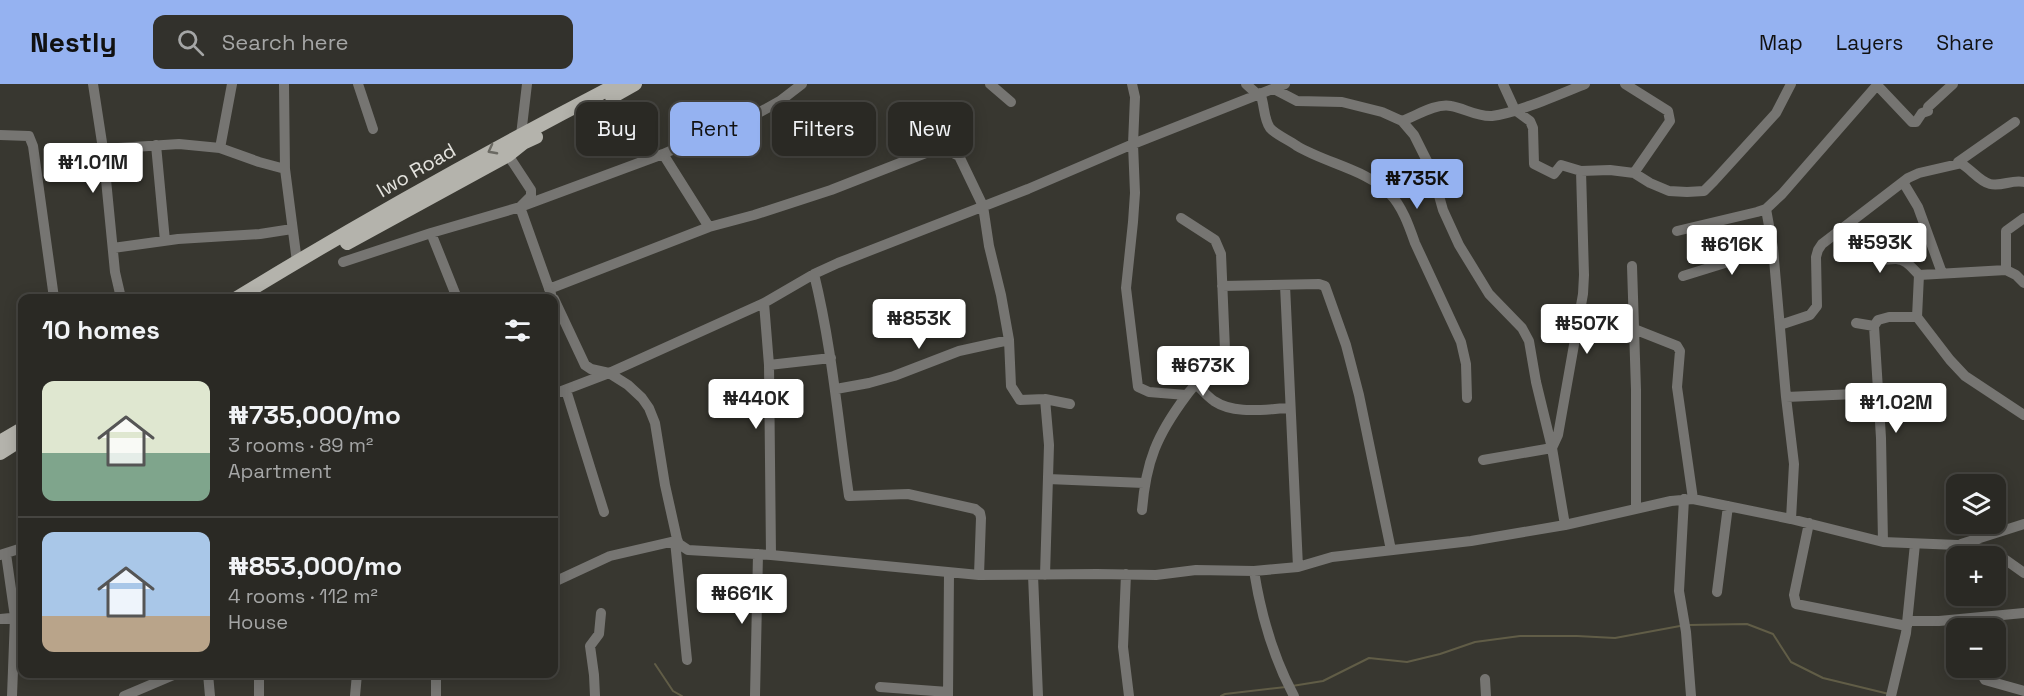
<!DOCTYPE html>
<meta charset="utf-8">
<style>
:root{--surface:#2a2924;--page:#32312c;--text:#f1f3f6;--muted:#a5a6a6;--line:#464541;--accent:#95b2f1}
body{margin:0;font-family:"Space Grotesk",sans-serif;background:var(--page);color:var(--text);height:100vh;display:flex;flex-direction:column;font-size:22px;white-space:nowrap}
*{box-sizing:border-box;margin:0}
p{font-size:20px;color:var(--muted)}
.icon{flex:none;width:33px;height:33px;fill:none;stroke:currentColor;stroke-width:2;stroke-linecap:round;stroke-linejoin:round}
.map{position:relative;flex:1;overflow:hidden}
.side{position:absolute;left:18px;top:210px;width:540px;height:384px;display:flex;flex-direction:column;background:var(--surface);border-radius:12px;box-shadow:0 3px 15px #0003,0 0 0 2px var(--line)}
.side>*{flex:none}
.guide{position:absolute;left:576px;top:18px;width:570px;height:54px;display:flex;gap:12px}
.controls{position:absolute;left:1946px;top:390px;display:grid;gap:12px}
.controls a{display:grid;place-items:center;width:60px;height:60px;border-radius:12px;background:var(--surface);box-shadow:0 3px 15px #0003,0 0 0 2px var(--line);font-size:30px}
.price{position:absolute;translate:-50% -51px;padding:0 14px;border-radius:6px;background:#fff;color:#222;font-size:20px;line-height:39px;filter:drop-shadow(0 2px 3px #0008)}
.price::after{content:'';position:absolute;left:50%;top:36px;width:18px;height:14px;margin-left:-9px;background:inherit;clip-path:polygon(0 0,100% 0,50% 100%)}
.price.current{background:var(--accent);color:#111}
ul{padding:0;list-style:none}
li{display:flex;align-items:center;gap:18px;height:150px;padding:0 24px}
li+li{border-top:2px solid var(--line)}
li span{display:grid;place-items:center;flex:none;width:168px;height:120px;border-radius:12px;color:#555}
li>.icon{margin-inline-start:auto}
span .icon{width:72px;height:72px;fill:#fffc;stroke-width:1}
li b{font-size:26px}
h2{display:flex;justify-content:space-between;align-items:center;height:72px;padding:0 24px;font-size:26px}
.tag{padding:0 21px;border-radius:12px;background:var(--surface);box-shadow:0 3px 15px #0003,0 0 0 2px var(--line);font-size:21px;line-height:54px}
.tag.current{background:var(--accent);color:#111}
header{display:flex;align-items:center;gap:36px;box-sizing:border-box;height:84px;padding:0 30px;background:var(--accent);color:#111}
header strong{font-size:28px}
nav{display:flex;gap:33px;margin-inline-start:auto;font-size:21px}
.search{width:420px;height:54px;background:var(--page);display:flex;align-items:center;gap:15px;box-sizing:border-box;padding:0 21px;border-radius:12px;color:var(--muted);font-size:22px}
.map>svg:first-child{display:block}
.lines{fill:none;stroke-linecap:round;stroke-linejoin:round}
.stream{stroke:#615d47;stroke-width:2}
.minor{stroke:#767572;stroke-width:10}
.major{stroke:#b4b3ac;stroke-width:14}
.oneway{stroke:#6a6962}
.labels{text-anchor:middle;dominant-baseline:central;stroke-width:6;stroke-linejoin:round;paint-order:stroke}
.street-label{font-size:20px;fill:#e4e3de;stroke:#383730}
</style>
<header>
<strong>Nestly</strong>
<div class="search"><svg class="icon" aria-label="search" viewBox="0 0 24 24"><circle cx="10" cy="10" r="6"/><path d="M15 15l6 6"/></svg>Search here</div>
<nav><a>Map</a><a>Layers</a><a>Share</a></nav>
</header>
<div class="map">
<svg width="2024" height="612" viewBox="0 0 2024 612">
<rect width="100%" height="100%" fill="#383730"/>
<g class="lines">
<path class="stream" d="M1689,541L1747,540L1773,550L1791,578L1823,594L1889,610
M655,580L673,607L682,612
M1292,602L1323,597L1369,574L1407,578L1440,570L1475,558L1520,552H1577L1615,554L1680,542
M1221,612L1225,610L1286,603"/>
<path class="minor" d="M93,0L103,65L115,188L121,214
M284,0L285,85L297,178
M358,0L373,45
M990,0L1011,18
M1132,0L1135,13L1133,60L1135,109L1133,138L1126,204L1138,303L1149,308L1186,311
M1246,0L1257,10
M1503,0L1515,26L1530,37L1533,44L1534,80L1554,90L1561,81L1581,87L1610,86L1634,89L1650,99L1669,107L1687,108L1704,107L1714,97L1776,29L1791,0
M1625,0L1668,27L1670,37L1634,89
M1877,1L1912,38H1916L1922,29L1928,27V23L1953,0
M1274,5L1297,17L1342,18L1382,28L1402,37L1414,51L1432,87L1443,126L1459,161L1489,210L1522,244L1529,257L1536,298L1552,364L1565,441
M1260,9C1265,21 1263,34 1270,44C1276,51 1289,56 1297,62C1325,79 1368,86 1390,110C1402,122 1409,142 1415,159L1461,258L1466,280L1467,314
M1402,37C1416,32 1435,19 1451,22C1464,24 1477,33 1492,32C1517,29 1560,10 1585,0
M0,51L29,52L33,62L54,214
M521,51L527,0
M156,61L165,157
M220,64L232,0
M103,65L179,60L220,64L259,78L285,85
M663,70L709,143
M508,71L531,106V112L520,123L551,210
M1958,78L2015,38
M1903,98L1918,123L1942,189
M1766,125L1773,164L1786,313L1794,380L1791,435
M1849,140C1857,153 1864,172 1881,175C1885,176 1891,175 1896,175C1906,175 1912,184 1919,191L1917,233
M1677,147L1757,128L1766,125L1782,110L1878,0
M431,149L457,214
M113,164L178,155L260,150L292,145
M343,178L431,149L520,123L663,70L760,28L780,17L802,0
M1632,182L1636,306V425
M2006,186V147L2024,134
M814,190C832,263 838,337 849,412L908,410L975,425L980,429L981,434L979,491
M1919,191L2006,186L2016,191L2024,199
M1683,192L1773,164
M1285,201L1298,483
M1222,202L1319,200L1325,202L1346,261L1359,311L1391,466
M549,205L709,143L754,131L831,106L936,65L947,66L959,72L983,122L989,162L1001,211L1009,256L1011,302L1020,316L1045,315L1070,320
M554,215L585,281L591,285L609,289L628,301L642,314L649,324L655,339L665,401L677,455L679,460L688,466L771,471L979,491L1097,490L1156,491L1196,486L1254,487L1298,483L1332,473L1471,457L1565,441L1671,417L1693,415L1791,435L1883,458L1958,461L1982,465L1996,469L2024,489
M764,219L769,281L771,471
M1856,239L1874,242
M1780,241L1810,231L1817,222L1816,173L1818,166L1822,160L1908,94L1919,89L1958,80V78C1970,83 1978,97 1990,100C2002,103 2012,95 2024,98
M1634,245L1677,262L1680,267L1677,303L1693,415
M769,281L831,274
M1196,300C1201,305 1207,312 1214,317C1235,331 1265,325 1290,324
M836,305L869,299L894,292L959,267L1009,256
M566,306L604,428
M554,310L609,289L764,219L814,190L838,179L1028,105L1133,60L1285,0
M1786,313L1879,309
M1483,376L1552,364L1558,351L1583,210L1584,191L1581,87
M1048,395L1144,399
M1684,415L1679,507L1686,548L1691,612
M1142,426C1146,377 1157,351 1186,312C1198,296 1213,282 1225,266L1221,170L1215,156L1181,134
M1809,439L1794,511L1796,520L1907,542
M675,457L687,576
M1883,458L1881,354L1874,242L1878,236L1889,233H1917L1950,276L1965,292L2024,331
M1961,460L2024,440
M6,470L15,533L12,612
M0,471L22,464
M1254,487C1261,531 1273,573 1294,612
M1126,490L1123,563L1129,612
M1033,491L1038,612
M1045,491L1049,361L1045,315
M554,498L610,472L675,457L679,460
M1717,508L1728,422
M0,535L21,533
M1908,537H1939L2024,529
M1980,584L1982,591L1985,596L2024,607
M208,590L210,612
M259,590V612
M1485,595L1486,612
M880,603L948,608
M124,612L176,590
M355,612L357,590
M436,612V590
M595,612L594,591L590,562L599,550L601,529
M755,612L758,470
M948,612L949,489
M1891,612L1906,549L1915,460"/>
<path class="major" d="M612,13L635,0
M347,159L508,71L523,59L536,53
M237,214C361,138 489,67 618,0
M0,358L22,345
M0,369L22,355"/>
</g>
<defs><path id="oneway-chevron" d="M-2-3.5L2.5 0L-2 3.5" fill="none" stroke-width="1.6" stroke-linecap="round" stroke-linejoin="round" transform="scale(1.5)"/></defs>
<use class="oneway" href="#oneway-chevron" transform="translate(492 66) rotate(152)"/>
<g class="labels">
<g class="street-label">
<text transform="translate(416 86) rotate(-30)">Iwo Road</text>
</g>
</g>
</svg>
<div class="controls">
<a><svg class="icon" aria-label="layers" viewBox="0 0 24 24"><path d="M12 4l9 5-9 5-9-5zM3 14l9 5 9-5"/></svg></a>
<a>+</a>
<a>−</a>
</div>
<b class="price" style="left:93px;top:110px">₦1.01M</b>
<b class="price current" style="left:1417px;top:126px">₦735K</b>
<b class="price" style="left:1880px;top:190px">₦593K</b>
<b class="price" style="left:1732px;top:192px">₦616K</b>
<b class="price" style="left:919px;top:266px">₦853K</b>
<b class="price" style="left:1587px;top:271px">₦507K</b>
<b class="price" style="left:1203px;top:313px">₦673K</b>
<b class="price" style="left:756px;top:346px">₦440K</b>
<b class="price" style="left:1896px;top:350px">₦1.02M</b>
<b class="price" style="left:742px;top:541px">₦661K</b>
<div class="guide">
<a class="tag">Buy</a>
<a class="tag current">Rent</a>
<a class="tag">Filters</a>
<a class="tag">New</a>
</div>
<section class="side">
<h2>10 homes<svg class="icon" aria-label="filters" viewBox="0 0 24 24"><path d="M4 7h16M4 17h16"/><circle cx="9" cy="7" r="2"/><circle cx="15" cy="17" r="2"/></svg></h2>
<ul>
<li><span style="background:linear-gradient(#dfe7d0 60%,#7fa58c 0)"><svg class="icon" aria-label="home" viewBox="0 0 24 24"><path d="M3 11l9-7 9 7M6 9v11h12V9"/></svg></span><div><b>₦735,000/mo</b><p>3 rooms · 89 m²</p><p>Apartment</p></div></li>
<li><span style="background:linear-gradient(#a9c7e8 70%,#b9a48a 0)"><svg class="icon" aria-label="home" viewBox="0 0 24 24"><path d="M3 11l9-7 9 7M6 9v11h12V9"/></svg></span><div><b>₦853,000/mo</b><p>4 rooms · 112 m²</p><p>House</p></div></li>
</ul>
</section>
</div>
